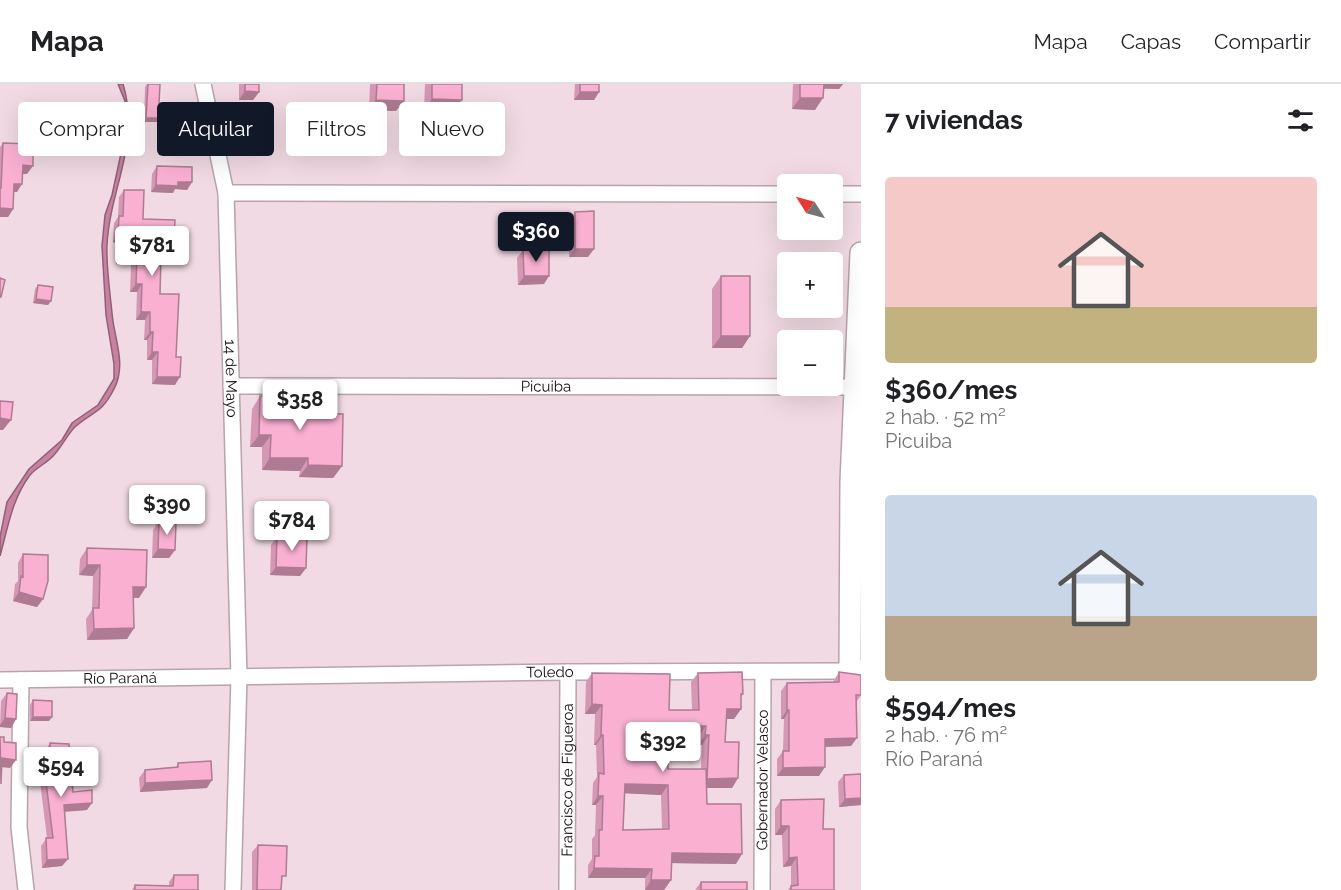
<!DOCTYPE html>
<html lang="es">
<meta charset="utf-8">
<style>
:root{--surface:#fff;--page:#f6f6f6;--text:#202124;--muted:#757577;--line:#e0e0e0;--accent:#111827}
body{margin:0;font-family:Raleway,sans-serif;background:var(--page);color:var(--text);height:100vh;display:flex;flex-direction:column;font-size:22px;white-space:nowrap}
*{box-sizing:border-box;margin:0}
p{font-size:20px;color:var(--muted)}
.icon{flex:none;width:33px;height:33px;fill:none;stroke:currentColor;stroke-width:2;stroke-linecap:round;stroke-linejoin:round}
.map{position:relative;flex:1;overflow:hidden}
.panel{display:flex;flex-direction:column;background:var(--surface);width:480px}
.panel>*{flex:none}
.banner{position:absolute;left:18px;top:18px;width:570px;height:54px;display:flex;gap:12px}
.needle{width:39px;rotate:306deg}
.tools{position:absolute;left:777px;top:90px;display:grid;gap:12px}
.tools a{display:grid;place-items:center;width:66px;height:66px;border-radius:6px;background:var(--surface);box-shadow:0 6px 24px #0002;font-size:30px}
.price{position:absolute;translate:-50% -51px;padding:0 14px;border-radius:6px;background:#fff;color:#222;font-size:20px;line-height:39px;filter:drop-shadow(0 2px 3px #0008)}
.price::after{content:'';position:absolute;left:50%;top:36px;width:18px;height:14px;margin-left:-9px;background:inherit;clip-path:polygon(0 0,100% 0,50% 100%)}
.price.active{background:var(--accent);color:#fff}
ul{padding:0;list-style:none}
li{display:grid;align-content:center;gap:12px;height:318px;padding:0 24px}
li span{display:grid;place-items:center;height:186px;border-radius:6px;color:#555}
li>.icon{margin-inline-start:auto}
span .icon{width:108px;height:108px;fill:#fffc;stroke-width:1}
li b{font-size:26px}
h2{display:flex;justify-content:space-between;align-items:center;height:72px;padding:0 24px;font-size:26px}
.tag{padding:0 21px;border-radius:6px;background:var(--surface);box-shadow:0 6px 24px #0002;font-size:21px;line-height:54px}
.tag.active{background:var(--accent);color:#fff}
header{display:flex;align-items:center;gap:36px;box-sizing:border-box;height:84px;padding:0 30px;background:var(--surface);border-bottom:2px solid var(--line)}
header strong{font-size:28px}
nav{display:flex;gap:33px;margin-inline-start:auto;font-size:21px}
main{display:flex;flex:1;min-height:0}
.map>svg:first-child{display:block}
.water{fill:#c782a2;stroke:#915f76;stroke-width:1.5}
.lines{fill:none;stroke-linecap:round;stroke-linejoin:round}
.minor-casing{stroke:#b8a3ac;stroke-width:18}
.secondary-casing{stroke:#b8a3ac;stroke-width:24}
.minor{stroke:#fff;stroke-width:15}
.secondary{stroke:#fff;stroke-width:21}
.wall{fill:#d697b4;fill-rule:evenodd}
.shaded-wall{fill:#ae7b92}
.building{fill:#f9b0d1;stroke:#ae7b92;stroke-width:1.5;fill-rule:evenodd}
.labels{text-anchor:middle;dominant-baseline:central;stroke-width:6;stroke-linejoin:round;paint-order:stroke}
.street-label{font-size:15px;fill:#140c0f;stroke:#fff}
</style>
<header>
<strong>Mapa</strong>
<nav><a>Mapa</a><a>Capas</a><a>Compartir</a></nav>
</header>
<main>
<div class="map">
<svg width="861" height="806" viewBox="0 0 861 806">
<rect width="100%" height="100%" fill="#f1dae3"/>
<path class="water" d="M118,0H123C141,60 110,103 107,161C106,181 110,209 112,229C114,255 127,280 114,305C101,330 95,326 76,342C69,348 62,362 54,371C47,379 37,383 30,391C12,415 8,443 0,472V453L7,418L29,385L62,356L72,339L98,321L114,295V280L106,231L102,162L105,131L112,111L125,51V17Z"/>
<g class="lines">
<g class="minor-casing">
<g id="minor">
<path id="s1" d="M203,0L226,109L239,593L233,806"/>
<path d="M226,109L788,110"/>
<path d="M832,110H861"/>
<path id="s2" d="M231,302L861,303"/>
<path id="s3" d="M0,596L568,588L850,587"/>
<path d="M21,596L19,743L26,806"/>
<path id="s4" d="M567,806L568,588"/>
<path id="s5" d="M762,806L763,588"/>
</g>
</g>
<g class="secondary-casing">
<path id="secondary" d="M861,169L851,398L850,587H861"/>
</g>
<use href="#minor" class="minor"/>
<use href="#secondary" class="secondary"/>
</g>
<path class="wall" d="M147,0H160L159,19L162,38H144L145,3Z
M239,0H259V8L253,16H239Z
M370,0H404V17L396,27L369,26Z
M425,0H462L454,26L424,25Z
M575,0H599V8L594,16H574Z
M793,0H843L839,5H823L815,26L792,25Z
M3,59L27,90H23L17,108H14L13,125L8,133H0V63Z
M157,82L192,98L187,106L175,105L173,109L151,108L152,90Z
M124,106L143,135L169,161H167L161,178L160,210L175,301L152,300V276H147V256H144L145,236H136L137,208H130L131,181L116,180V159L113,158L114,139L118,133L119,113Z
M575,128L588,173H569V136Z
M516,141L527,159H514L513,145Z
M523,166L544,200L518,201L517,174Z
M721,192L750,252L742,264H712V205Z
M38,201L51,217L48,221L33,219L35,205Z
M273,302L291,328L342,382L333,394L299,393L300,387L262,386V363H250L252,325L260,312H266Z
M159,437L175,466L169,474H152L153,446Z
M277,453L306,484L300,492L270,491L271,461Z
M87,464L139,514H133L134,544L127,555L87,556L86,535L92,526L93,492L79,491L80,475Z
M23,470L43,515L37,523L13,517L15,500L18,497V479Z
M839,588L861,611L857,617L851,662L825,663L819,692H777V675L783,667L784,635H781V607L787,599L833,598Z
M592,589L669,626H692L691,598L698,589L743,610L741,613V625L734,635H726L725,658L738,694L732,704H707V720L736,780L671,779V796L664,806H645V794H588V781L592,775V755L595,751L596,721H592L593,699L597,693L596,661H594L595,630H585L586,598ZM667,650L699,651V661H702L701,685H668ZM625,709L661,711L662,745L623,746Z
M7,609L16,635L11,644L0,643L1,617Z
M33,616L49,637H30V621Z
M50,659L73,708L87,726L65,728L68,775L62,782L42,784L41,762L47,754L39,690L45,682V667Z
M178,679L207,704L140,708L139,694L145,686L176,683Z
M844,691L861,721L839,723L838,698Z
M781,716L823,745L834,806H788L791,802V782L783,783L782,751H775V725Z
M258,761L282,797L281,806H252V768Z
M174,791L198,806H132L135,801L169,802V798Z
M701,798L747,806H695Z"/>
<path class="shaded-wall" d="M819,0H843L839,5L816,4Z
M245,7L259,8L253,16H239Z
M580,8H599L594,16H574Z
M800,14H823L815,26L792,25Z
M432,15L462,16L454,26L424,25Z
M376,16L404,17L396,27L369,26Z
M146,34H165L162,38H144Z
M23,81L33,82L27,90H17Z
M178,98H192L187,106L175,105L173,109L151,108L156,101Z
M14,100H22L17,108H8Z
M0,124L13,125L8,133H0Z
M118,151H122L116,159L113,158Z
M168,153H174L169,161H162Z
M517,155H530L527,159H514Z
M575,165H594L588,173H569Z
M161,170H167L162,178H156Z
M121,173H137L131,181L116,180Z
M524,192H549L544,200L518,201Z
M136,200H142L137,208H130Z
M36,215L51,217L48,221L33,219Z
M141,228H150L145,236H136Z
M150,248H153L147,256H144Z
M721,252H750L742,264H712Z
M152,268H158L152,276H147Z
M157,293H180L175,301L152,300Z
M0,334L11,336L3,346H0Z
M259,351H271L262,363H250Z
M270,374H308L300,387L262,386Z
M308,381L342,382L333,394L299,393Z
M158,465L175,466L169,474H152Z
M87,481H100L93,492L79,491Z
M276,483L306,484L300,492L270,491Z
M133,503H146L139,514L126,513Z
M19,508L43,515L37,523L13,517Z
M134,544L127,555L87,556L94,545Z
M592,620L602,621L595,630H585Z
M727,625H741L734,635H720Z
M787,626H789L784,635H781Z
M33,633H52L49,637H30Z
M5,634L16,635L11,644L0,643V641Z
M667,641L706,642L699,651L661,650Z
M601,651H603L596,661H594Z
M705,651H709L702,661H699Z
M857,654L851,662L819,663L825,655Z
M2,674L16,676L10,684L0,683Z
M825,683L819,692H777L783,684Z
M738,694L732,704H701L707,695Z
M212,696L207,704L140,708L145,699Z
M625,700L668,701L661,711L618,709Z
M598,712H603L596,721H592Z
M861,714V721L839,723L845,715Z
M92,719L87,726L59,728L64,721Z
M781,742H789L782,751H775Z
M672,769L742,770L736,780L665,779Z
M797,773L791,782L783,783L789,774Z
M68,775L62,782L42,784L47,776Z
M594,784L652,785L645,794H588Z
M651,796H671L664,806H645Z"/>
<path class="building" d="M148,0H160L159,19H165V34H146Z
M245,0H259V8L245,7Z
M377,0H404V17L376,16Z
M432,0H462V16L432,15Z
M580,0H599V8H580Z
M800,0H824L823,14H800Z
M3,59L33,60V82L23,81L22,100H14L13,125L0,124V104H1Z
M157,82L192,83V98H178V102L156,101Z
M124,106H144L143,135L175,136L174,153H168L167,170H161L160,210H179L176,273H181L180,293H157L158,268H152L153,248H150V228H141L142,200H136L137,173H121L122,151H118L119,132H123Z
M594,127V165H575V128Z
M516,141H529L530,155H517Z
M549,165V192H524L523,166Z
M721,192H750V252H721Z
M0,194L5,196L1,213H0Z
M38,201L53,203L51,217L36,215Z
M273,302H292L291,328L343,330L342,382L308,381V374H270L271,351H259L260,312H273Z
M0,317L13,318L11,336L0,334Z
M159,437L176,438L175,466L158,465Z
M277,453H307L306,484L276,483Z
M87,464L147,466L146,503H133L134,544L94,545L93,524H99L100,481H87Z
M23,470L48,471V497L43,515L19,508L21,492L23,493Z
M742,588L743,610H741V625H727L725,658H739L738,694L707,695L709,651H705L706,642L667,641L668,685H706L707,720H741L742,770L672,769L671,796H651L652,785L594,784L595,772H599V746H602L603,712H598L599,689L604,690L603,651H601L602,621L592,620V589L670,590L669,626H699L698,589ZM625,700L668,701L669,745L623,746Z
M839,588L861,591V611H856L857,654L825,655V683L783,684V667H789V626H787V599L839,598Z
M7,609L17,610L16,635L5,634Z
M33,616L52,617V633H33Z
M0,653H4V658L16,659V676L2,674L1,700Z
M50,659L69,660L73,708L92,706V719L64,721L68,775L47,776L46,754H53L44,682H50Z
M211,677L212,696L145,699V686L178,683V679Z
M861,690V714L845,715L844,691Z
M824,715L823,745H834V806H791V802L798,801L797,773L789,774V742H781V716Z
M258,761L287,762L286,792H282L281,806H257Z
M174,791H198V806H135V801L173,802Z
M701,798H747V806H701Z"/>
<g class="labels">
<g class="street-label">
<text stroke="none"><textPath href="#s1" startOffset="297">14 de Mayo</textPath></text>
<text stroke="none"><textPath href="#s2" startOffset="315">Picuiba</textPath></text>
<text stroke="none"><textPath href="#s3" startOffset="550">Toledo</textPath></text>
<text stroke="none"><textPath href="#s3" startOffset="120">Río Paraná</textPath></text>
<text stroke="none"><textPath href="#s4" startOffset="110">Francisco de Figueroa</textPath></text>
<text stroke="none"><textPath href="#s5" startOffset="110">Gobernador Velasco</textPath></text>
</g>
</g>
</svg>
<div class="tools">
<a><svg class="needle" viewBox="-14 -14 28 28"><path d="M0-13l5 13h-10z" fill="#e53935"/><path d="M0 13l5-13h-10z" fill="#757577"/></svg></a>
<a>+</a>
<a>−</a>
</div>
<b class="price active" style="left:536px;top:179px">$360</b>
<b class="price" style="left:152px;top:193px">$781</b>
<b class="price" style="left:300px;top:347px">$358</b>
<b class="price" style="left:167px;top:452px">$390</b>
<b class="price" style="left:292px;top:468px">$784</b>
<b class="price" style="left:663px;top:689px">$392</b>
<b class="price" style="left:61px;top:714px">$594</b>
<div class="banner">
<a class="tag">Comprar</a>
<a class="tag active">Alquilar</a>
<a class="tag">Filtros</a>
<a class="tag">Nuevo</a>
</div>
</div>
<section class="panel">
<h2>7 viviendas<svg class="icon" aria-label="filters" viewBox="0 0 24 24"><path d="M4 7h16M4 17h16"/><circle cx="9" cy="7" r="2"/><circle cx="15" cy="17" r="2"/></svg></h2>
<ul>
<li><span style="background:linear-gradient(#f6c9c9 70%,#c2b280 0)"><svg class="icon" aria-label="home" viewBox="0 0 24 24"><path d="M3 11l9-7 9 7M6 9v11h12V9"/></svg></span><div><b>$360/mes</b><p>2 hab. · 52 m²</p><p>Picuiba</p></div></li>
<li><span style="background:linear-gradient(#c9d6e8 65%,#b9a48a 0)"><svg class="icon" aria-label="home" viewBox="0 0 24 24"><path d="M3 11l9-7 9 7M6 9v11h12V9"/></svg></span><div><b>$594/mes</b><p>2 hab. · 76 m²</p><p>Río Paraná</p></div></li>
</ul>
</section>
</main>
